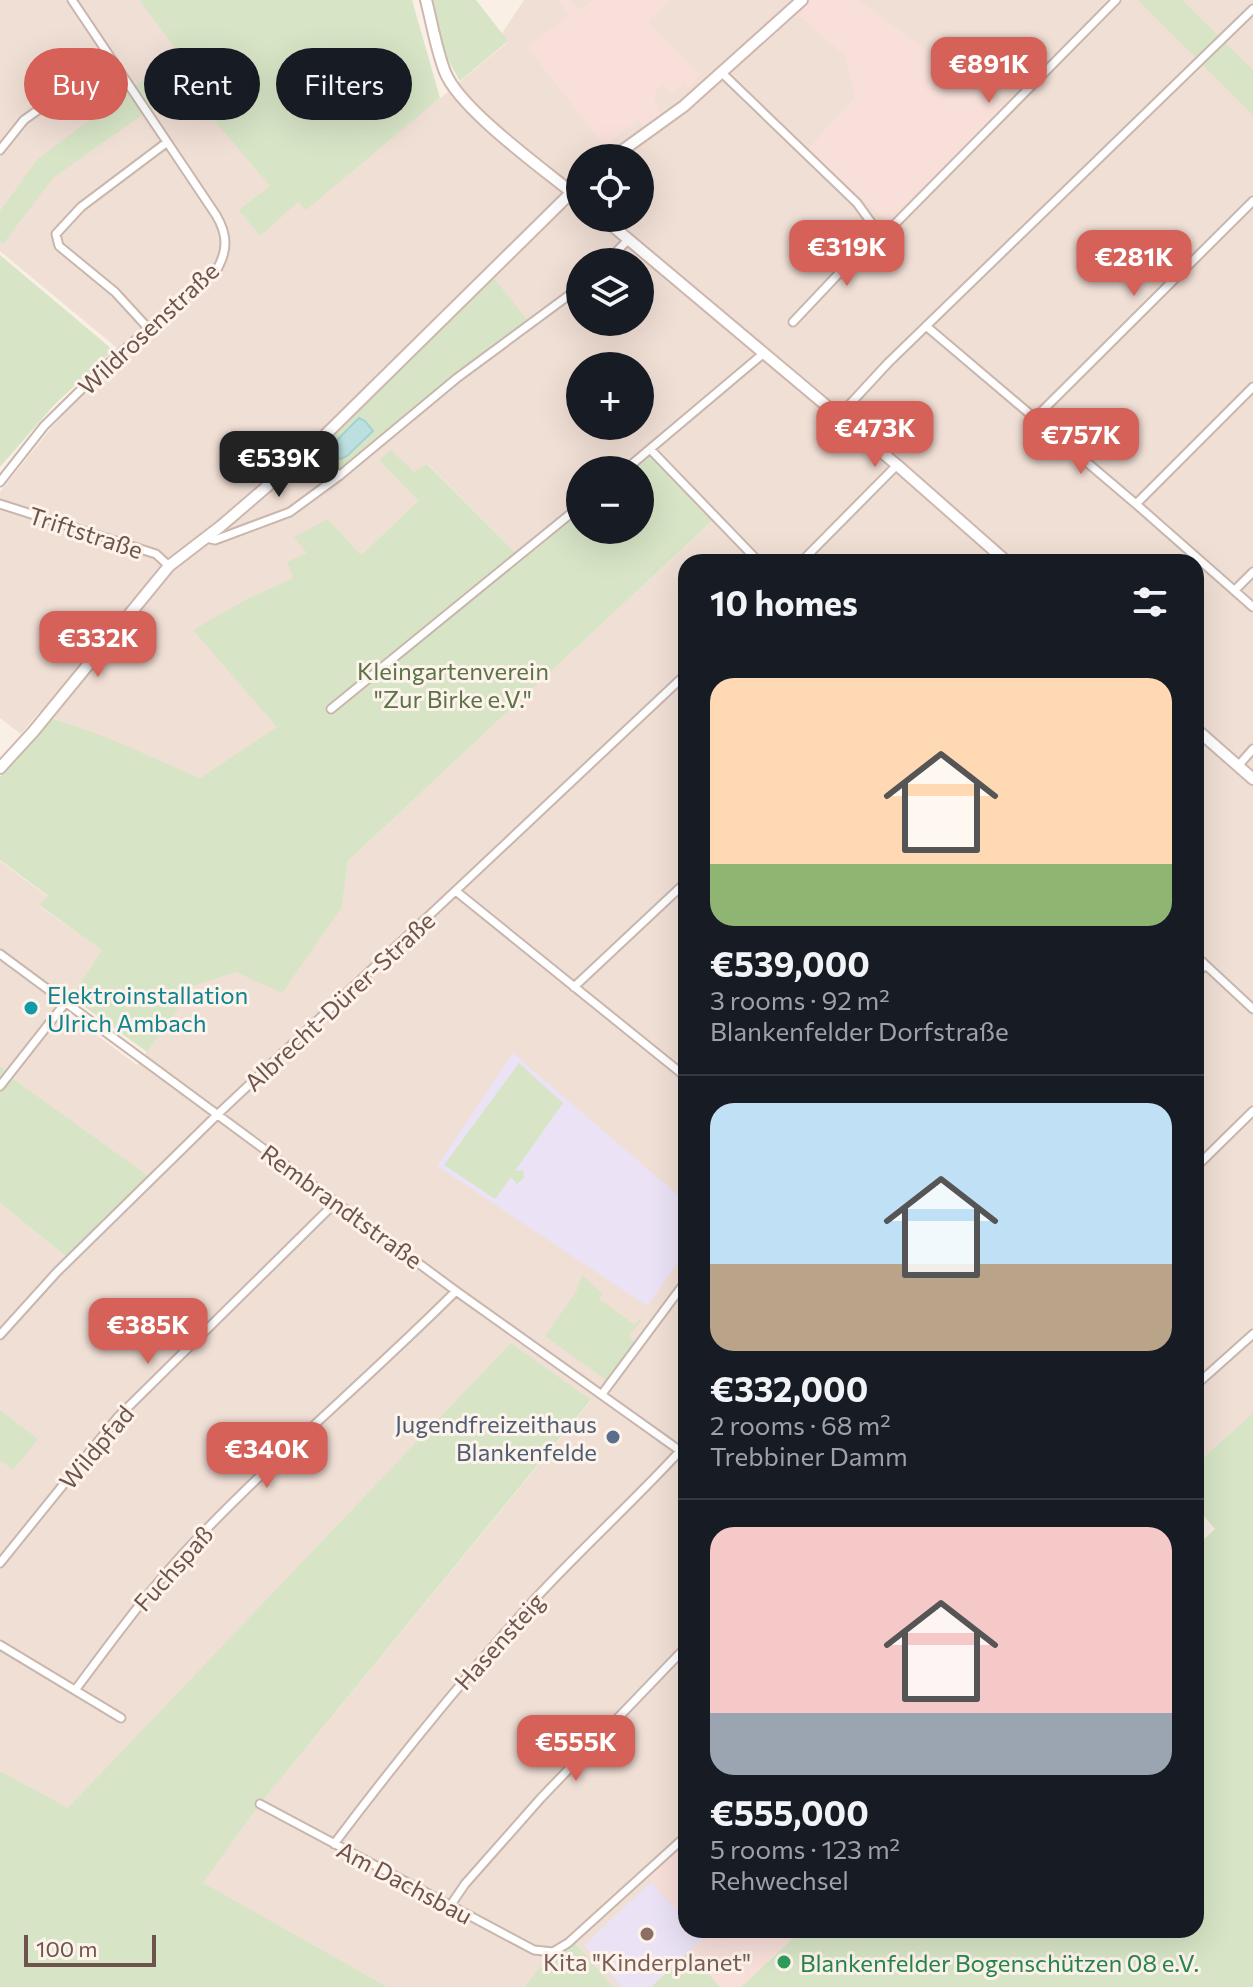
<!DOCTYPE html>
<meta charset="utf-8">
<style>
:root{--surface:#171b24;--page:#20242c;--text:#f1f3f6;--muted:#9ea1a6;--line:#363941;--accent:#d56158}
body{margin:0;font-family:Commissioner,sans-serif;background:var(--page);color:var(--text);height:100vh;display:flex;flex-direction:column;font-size:30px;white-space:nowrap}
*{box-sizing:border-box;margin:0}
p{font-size:26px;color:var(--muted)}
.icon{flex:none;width:44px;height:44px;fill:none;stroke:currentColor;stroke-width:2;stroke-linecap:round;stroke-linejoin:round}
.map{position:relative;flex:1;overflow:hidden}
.panel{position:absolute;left:678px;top:554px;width:526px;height:1384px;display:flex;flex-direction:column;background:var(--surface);border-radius:24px;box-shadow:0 8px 32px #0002}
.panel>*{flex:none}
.guide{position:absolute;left:24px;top:48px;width:534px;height:72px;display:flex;gap:16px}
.fabs{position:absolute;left:566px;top:144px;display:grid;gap:16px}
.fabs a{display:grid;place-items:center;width:88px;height:88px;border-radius:50%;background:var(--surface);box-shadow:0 8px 32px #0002;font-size:40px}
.scale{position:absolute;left:24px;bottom:20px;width:132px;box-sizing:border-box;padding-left:8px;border:4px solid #6f544d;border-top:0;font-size:22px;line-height:28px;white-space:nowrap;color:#6f544d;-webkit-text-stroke:6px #fdf3eb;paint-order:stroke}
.price{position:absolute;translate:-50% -68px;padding:0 18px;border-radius:16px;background:var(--accent);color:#fff;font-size:26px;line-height:52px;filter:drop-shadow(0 2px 4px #0008)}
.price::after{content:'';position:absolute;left:50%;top:48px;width:24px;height:18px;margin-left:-12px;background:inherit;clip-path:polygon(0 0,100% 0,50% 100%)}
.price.current{background:#222;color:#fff}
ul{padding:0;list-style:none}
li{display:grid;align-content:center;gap:16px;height:424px;padding:0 32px}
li+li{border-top:2px solid var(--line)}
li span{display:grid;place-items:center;height:248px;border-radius:24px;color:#555}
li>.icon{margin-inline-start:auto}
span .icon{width:144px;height:144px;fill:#fffc;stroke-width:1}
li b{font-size:34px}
h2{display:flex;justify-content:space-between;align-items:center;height:96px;padding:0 32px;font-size:34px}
.tag{padding:0 28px;border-radius:36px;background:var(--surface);box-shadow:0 8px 32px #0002;font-size:28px;line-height:72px}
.tag.current{background:var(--accent);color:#fff}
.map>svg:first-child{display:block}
.residential{fill:#f0dfd5;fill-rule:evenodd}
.commercial{fill:#f8dfda}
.education{fill:#ebe2f6}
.green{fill:#d7e5c6}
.water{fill:#bce0e0;stroke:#a4d1d1;stroke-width:2}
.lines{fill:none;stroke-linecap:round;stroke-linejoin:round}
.minor-casing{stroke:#c9b6ad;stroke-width:11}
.secondary-casing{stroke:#ceb7ae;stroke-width:14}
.minor{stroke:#fff;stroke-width:7}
.secondary{stroke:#fff;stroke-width:10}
.culture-dot{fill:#0f9aa8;stroke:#fdf3eb;stroke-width:3}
.service-dot{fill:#5c6f8a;stroke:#fdf3eb;stroke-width:3}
.education-dot{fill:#8d6e63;stroke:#fdf3eb;stroke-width:3}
.leisure-dot{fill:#2e9e5b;stroke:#fdf3eb;stroke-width:3}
.labels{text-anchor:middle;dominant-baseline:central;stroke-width:6;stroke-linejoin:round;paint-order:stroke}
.street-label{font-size:24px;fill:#6f544d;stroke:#fdf3eb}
.park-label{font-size:24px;fill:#5b7447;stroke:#fdf3eb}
.culture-label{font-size:24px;fill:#0d838f;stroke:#fdf3eb;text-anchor:start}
.service-label{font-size:24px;fill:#4e5e75;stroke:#fdf3eb;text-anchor:end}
.education-label{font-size:24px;fill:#785e54;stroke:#fdf3eb}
.leisure-label{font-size:24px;fill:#27864d;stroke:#fdf3eb;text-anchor:start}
</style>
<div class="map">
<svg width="1253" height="1987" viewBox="0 0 1253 1987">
<rect width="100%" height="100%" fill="#f9efe5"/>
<path class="residential" d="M0,0H139L179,52L427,109L508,42L501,35L524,0H1253V1413L1196,1464V562H686V1836L645,1872L686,1920V1930H695L651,1987H613L572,1939L524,1987H388L202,1884L260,1804L591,1401L512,1344L68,1809L0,1771V1203L68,1258L16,1081L0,1066V861L48,897L39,906L103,950L62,1009L137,1065L194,986L236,972L342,907L348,861L716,517L650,450L625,470H580V506L519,556L428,464L414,473L379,460L418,501L361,555L328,519L294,578L251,597L278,727L200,778L39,712L21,734L0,718V492L52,427L123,353L0,251ZM580,158H640V218H580ZM580,262H640V322H580ZM580,366H640V426H580Z"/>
<path class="commercial" d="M558,0H570L579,9L593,0H671L648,21L700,75L688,88L683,83L672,93L664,85L657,89L654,97L662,116L646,128L638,121L604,146L527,47L569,15Z
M811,0H858L1004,107L887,222L808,149L855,97L846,57L796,13Z
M686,1836V1920L645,1872Z
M695,1930H802L741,1987H720L689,1951L703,1939Z"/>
<path class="education" d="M513,1053L686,1202V1252L647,1306L437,1166Z
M651,1882L686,1920V1930H695L703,1939L651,1987H622L584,1945Z"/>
<path class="green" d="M139,0H412L440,98L306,210L298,202L260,236L239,210L270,186L191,93L146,112L53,178L3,244L0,241V211L38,159L179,53Z
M431,0H476L508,41L460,81L447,58Z
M1138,0H1182L1253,70V115Z
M0,255L113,350L55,404L0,467Z
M489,272L528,321L339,476L314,446Z
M650,449L716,517L348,861L342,907L282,993L236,972L194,986L147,1052L71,997L102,950L39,905L48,896L0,860V777L49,717L108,738L200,778L277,727L193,630L251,597L293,578L287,562L307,553L294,537L328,519L361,555L418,501L379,460L391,450L414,472L427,464L519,556L580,506V530H640V470H625Z
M519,1063L563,1103L515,1171L523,1170L524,1178L517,1184L511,1177L495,1199L444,1165Z
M0,1066L16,1081L148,1176L68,1258L0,1203Z
M582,1275L602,1293L599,1299L635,1325L639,1319L641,1321L629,1336L635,1342L606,1380L545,1336L576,1292Z
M511,1343L591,1400L260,1804L203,1883L388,1987H0V1771L68,1808Z
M0,1410L38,1439L13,1470L0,1460Z
M1253,1413V1987H741L802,1930H1196V1547L1215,1529L1196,1507V1464Z
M572,1939L613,1987H524L553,1952Z
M689,1951L720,1987H651Z"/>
<path class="water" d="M359,418L365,421L373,431L347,456L340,459L329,448Z"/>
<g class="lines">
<g class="minor-casing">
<path id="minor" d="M722,73L857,203L878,232
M0,150L24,120L110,59
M606,262L628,240
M793,322L878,232L894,225L1116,0
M926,326L1136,504L1253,607
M148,328L115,292L59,246L56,234L81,207L166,143
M839,416L888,363L1253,9
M1036,417L1253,201
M314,446L339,476
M650,449L759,562
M625,470L764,353
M0,482L44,426L103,368L216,271C228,251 228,235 216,215L72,0
M0,504L156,554L169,566
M1136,504L1253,387
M206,538L215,540L290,512L339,476L457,378L580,287
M801,562L897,465
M1235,590L1253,572
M331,709L580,506
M1238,766L1253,749
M457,892L686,1077
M0,954L456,1291L686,1455
M1196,956L1253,1009
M1196,974L1205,965
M574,987L686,882
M0,1086L66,1002
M1196,1167L1253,1111
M0,1335L57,1272L218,1114L686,674
M1196,1385L1253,1334
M602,1394L686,1281
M0,1563L118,1417L336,1202
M0,1645L121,1718
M76,1689C114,1638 151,1587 195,1541C278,1454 371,1376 456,1291
M260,1804L534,1950L553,1952L568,1943L686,1836
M334,1844C398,1759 464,1678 535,1599C582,1548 633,1502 680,1451
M450,1906L465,1884L541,1798L686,1647"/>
</g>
<g class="secondary-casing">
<path id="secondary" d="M426,0C432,23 436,49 445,72C460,110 546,171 580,199
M612,158L684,106L802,0
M603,218L897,465L1007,562
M1196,729L1253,779
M0,768L33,732L169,566L221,526L314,446L580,184"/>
</g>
<use href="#minor" class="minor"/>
<use href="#secondary" class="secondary"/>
</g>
<circle class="culture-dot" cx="31" cy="1008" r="8"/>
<circle class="service-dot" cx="613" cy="1437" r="8"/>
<circle class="education-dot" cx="647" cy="1934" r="8"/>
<circle class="leisure-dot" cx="784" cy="1962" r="8"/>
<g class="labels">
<g class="street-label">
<text transform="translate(148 328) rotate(-43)">Wildrosenstraße</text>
<text transform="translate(86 532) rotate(18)">Triftstraße</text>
<text transform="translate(339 1001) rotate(-43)">Albrecht-Dürer-Straße</text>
<text transform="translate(342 1206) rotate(36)">Rembrandtstraße</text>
<text transform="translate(96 1447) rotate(-50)">Wildpfad</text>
<text transform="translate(173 1568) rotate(-48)">Fuchspaß</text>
<text transform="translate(499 1641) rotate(-48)">Hasensteig</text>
<text transform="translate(405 1882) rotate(28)">Am Dachsbau</text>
</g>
<g class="park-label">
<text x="453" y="670">Kleingartenverein<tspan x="453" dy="28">"Zur Birke e.V."</tspan></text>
</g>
<g class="culture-label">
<text x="47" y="994">Elektroinstallation<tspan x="47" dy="28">Ulrich Ambach</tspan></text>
</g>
<g class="service-label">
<text x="597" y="1423">Jugendfreizeithaus<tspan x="597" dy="28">Blankenfelde</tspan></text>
</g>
<g class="education-label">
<text x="647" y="1961">Kita "Kinderplanet"</text>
</g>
<g class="leisure-label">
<text x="800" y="1962">Blankenfelder Bogenschützen 08 e.V.</text>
</g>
</g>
</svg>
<div class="fabs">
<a><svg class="icon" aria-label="locate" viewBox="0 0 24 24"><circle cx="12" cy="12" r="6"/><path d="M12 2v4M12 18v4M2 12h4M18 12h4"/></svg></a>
<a><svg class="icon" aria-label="layers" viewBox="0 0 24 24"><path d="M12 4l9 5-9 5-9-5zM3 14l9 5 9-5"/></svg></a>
<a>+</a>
<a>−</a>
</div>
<div class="scale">100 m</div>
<b class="price" style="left:989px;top:105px">€891K</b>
<b class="price" style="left:847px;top:288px">€319K</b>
<b class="price" style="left:1134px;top:298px">€281K</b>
<b class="price" style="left:875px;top:469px">€473K</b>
<b class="price" style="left:1081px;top:476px">€757K</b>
<b class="price current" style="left:279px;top:499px">€539K</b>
<b class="price" style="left:98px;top:679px">€332K</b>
<b class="price" style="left:148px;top:1366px">€385K</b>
<b class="price" style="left:267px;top:1490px">€340K</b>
<b class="price" style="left:576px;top:1783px">€555K</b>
<div class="guide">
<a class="tag current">Buy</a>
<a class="tag">Rent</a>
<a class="tag">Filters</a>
</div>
<section class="panel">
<h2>10 homes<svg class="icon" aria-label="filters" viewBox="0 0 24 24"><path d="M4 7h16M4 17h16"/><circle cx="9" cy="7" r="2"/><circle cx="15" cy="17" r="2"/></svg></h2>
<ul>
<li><span style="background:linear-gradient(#ffd9b3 75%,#8fb573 0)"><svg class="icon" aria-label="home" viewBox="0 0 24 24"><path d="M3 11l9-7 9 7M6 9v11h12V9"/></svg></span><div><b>€539,000</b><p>3 rooms · 92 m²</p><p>Blankenfelder Dorfstraße</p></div></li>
<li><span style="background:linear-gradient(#bfe0f5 65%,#b9a48a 0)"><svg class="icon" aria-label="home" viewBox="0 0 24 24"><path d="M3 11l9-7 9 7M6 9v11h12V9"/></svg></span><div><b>€332,000</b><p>2 rooms · 68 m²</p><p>Trebbiner Damm</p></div></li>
<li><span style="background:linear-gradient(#f6c9c9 75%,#9aa5b1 0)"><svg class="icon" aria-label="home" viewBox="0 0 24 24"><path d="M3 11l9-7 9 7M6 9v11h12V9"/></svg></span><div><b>€555,000</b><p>5 rooms · 123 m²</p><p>Rehwechsel</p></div></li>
</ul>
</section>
</div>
